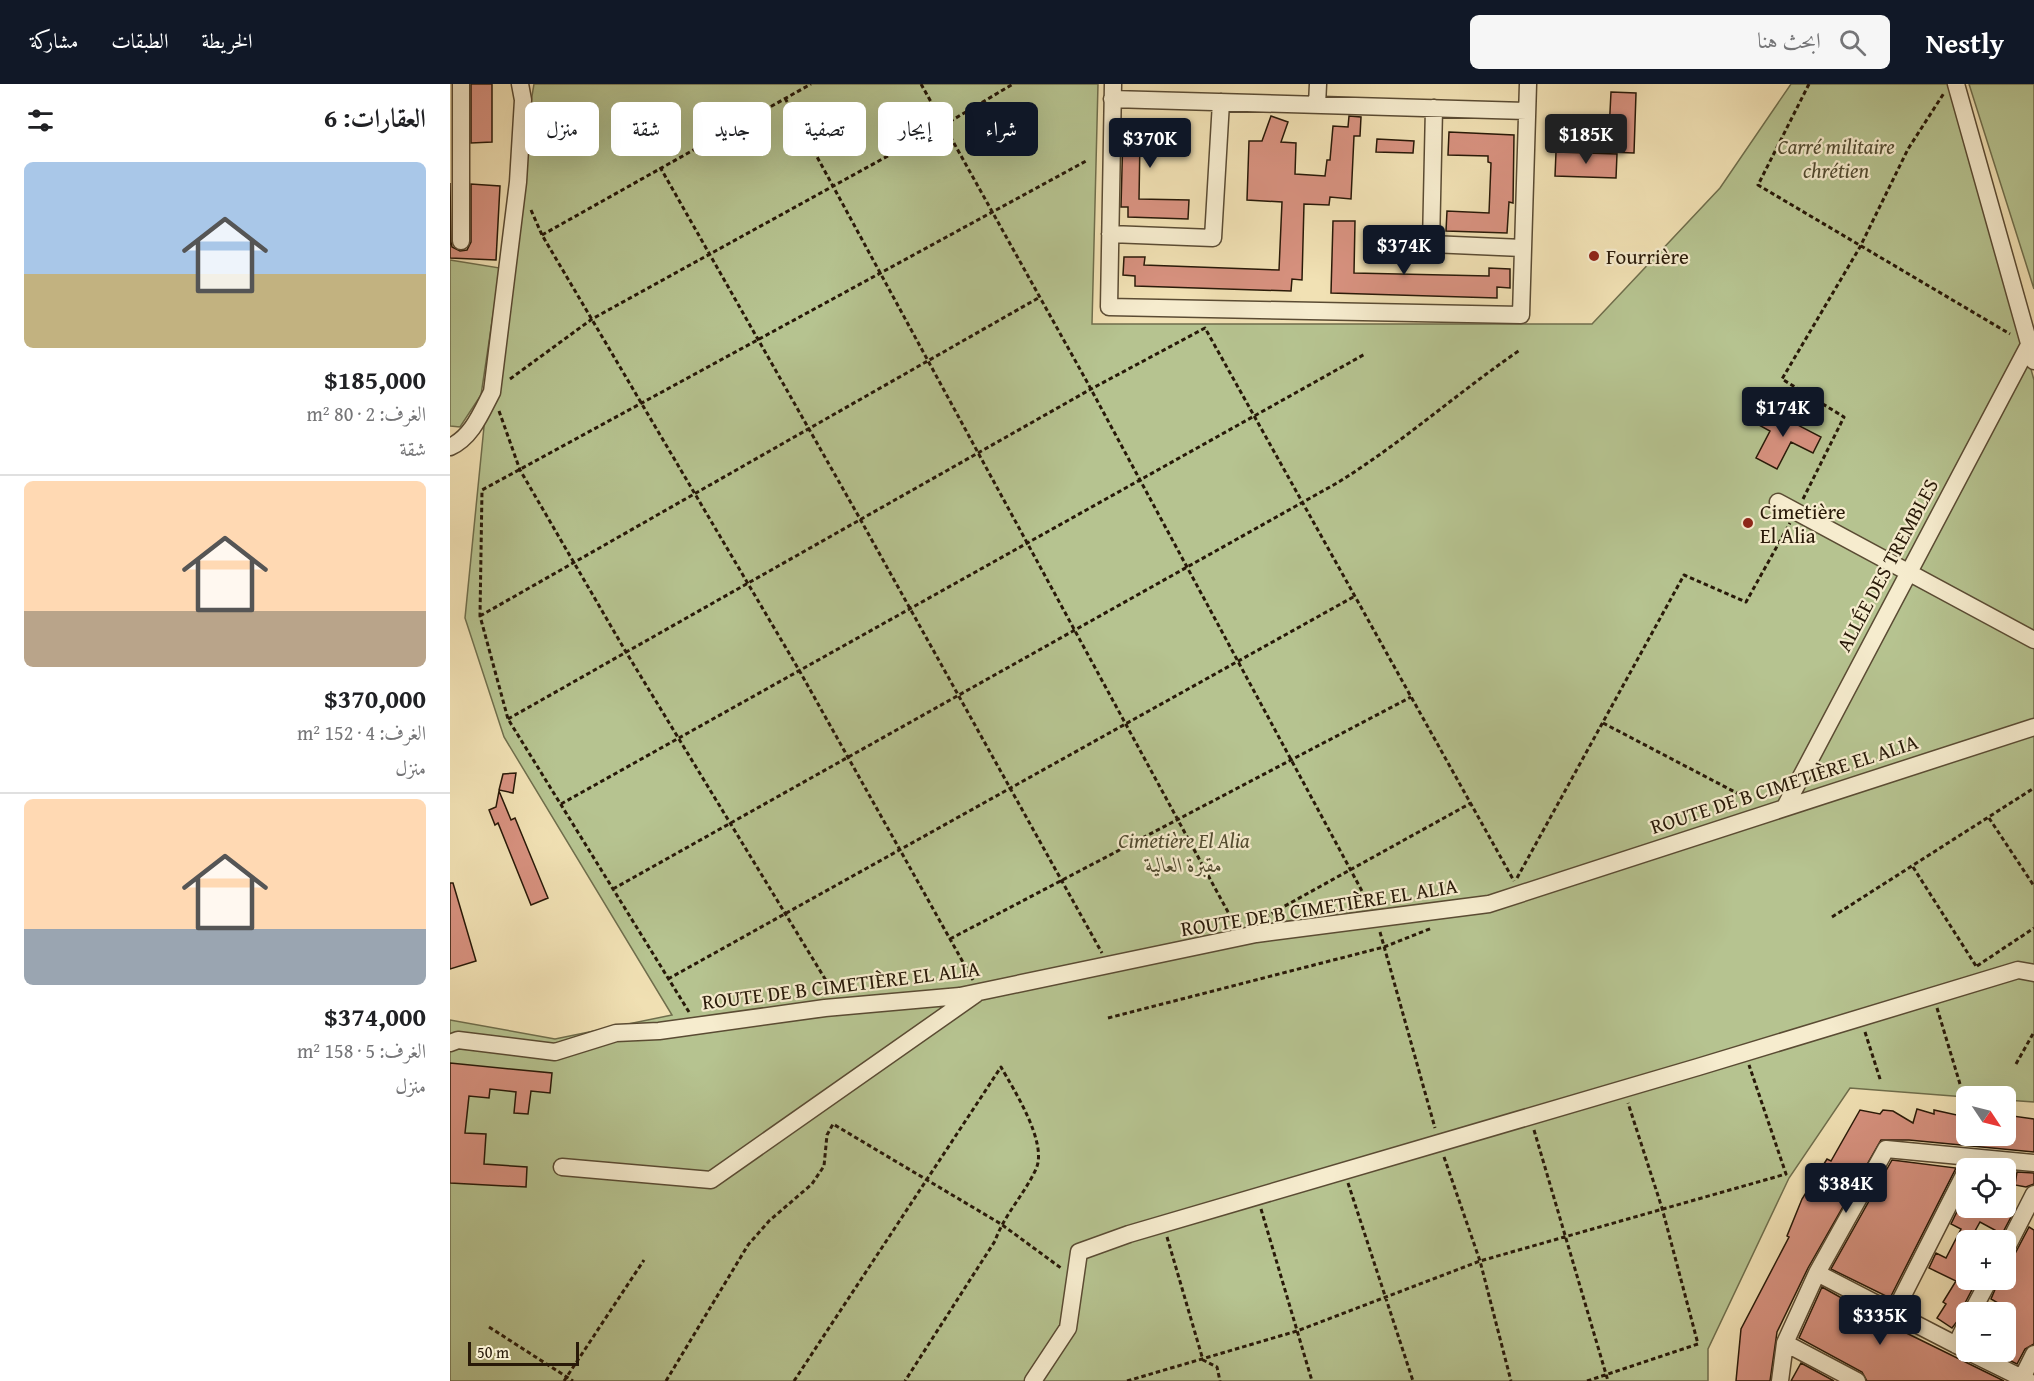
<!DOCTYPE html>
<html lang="ar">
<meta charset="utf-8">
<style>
:root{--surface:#fff;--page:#f6f6f6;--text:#202124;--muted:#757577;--line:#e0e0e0;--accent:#111827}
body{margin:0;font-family:"Gentium Book Plus",Amiri,serif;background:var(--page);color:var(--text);direction:rtl;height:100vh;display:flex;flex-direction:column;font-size:22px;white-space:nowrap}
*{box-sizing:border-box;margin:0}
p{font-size:20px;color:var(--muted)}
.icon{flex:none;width:33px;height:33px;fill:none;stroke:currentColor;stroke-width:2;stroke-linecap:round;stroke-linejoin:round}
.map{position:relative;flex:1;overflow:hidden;direction:ltr}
.side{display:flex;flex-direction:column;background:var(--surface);width:450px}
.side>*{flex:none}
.hud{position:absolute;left:18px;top:18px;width:570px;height:54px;direction:rtl;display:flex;gap:12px}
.needle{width:39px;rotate:125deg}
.fabs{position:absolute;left:1506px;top:1002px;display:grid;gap:12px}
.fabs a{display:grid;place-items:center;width:60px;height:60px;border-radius:9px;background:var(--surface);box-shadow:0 6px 24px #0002;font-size:30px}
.scale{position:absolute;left:18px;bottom:15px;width:111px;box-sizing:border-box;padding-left:6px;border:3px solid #281908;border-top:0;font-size:16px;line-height:21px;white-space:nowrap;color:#281908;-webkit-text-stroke:4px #f6ecce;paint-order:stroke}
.price{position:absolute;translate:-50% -51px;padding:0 14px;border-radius:6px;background:var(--accent);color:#fff;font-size:20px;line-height:39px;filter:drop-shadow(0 2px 3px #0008)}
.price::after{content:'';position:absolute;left:50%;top:36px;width:18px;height:14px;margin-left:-9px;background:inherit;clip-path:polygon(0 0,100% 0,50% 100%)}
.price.current{background:#222;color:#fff}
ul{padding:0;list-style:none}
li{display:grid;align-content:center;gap:12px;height:318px;padding:0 24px}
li+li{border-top:2px solid var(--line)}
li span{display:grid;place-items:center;height:186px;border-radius:9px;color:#555}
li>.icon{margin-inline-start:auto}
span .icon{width:108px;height:108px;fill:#fffc;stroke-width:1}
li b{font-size:26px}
h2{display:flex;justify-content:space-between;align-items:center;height:72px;padding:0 24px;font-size:26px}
.chip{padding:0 21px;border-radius:9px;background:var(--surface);box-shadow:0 6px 24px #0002;font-size:21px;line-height:54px}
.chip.current{background:var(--accent);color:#fff}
header{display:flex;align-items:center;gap:36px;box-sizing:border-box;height:84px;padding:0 30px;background:var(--accent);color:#fff}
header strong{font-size:28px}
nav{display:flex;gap:33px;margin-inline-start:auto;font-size:21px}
.search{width:420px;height:54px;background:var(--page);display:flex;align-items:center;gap:15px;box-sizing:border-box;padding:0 21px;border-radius:9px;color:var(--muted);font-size:22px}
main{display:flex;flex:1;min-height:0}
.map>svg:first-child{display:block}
.green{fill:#b6c390;stroke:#6f6e4c;stroke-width:1.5}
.building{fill:#d89280;stroke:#281908;stroke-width:1.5}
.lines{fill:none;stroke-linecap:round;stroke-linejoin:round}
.minor-casing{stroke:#5a4b33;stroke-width:19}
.path{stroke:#281908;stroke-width:3;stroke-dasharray:4.5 3;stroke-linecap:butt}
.minor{stroke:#f6ecce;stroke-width:16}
.poi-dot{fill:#8f2418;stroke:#f6ecce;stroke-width:2}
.labels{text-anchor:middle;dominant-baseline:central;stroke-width:4.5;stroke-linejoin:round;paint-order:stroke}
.park-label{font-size:21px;font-style:italic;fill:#534c31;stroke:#f6ecce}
.poi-label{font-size:21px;fill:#281908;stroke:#f6ecce;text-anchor:start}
.street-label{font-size:21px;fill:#281908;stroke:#f6ecce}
</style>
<header>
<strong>Nestly</strong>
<div class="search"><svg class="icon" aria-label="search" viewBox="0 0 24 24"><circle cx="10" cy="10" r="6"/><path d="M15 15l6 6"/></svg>ابحث هنا</div>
<nav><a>الخريطة</a><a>الطبقات</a><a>مشاركة</a></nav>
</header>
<main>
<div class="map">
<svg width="1584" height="1297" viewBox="0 0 1584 1297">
<rect width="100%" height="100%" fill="#f1e1b4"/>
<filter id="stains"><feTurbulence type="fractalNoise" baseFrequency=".00333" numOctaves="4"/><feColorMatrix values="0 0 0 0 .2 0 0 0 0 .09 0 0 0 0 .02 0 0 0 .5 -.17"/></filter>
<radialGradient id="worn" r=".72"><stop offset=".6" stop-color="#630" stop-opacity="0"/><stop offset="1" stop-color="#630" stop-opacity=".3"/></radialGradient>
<path class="green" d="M84,0H648L642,240H1142L1270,104L1341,0H1507L1536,123L1584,296V1018L1556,1016V1012L1516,1013L1400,1004L1339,1094L1258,1265V1297H0V936L105,955L222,931L54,653L15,534L44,242Z
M1519,0H1584V205Z
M0,176L50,184L31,311L10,343L0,342Z"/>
<path class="building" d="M21,0H42V58L21,59Z
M1161,8L1186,9L1184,69L1158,68Z
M821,32L838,38L831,58L846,59L845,90L875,92L877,76H880L883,42L898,43L899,32L911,33L910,52H904L901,115L880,113L879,121L854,120L852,196L842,195L841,207L685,202V192L673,191L674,173H695L694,181L829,186L832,118L797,116L799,57H812Z
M682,36L739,37V57L690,56L689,115L739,116L738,135L678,133V123H671L673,48L682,49Z
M999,48L1064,51L1063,119L1059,118L1057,149L996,147L997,127L1039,129L1041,79L1038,78V72L998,71Z
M927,55L964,57L963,69L926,68Z
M1106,68L1167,70L1166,94L1105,92Z
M0,99L1,158L2,163L10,167L17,166L21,158V100L50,102L46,176L0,174Z
M883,137H905L904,189L1039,192V184L1060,185V204L1047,203V214L881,209Z
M1315,324L1371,353L1363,369L1341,358L1327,385L1306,374L1320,347L1307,340Z
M66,689L63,709L49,706L53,690Z
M49,707L61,736L65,734L98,814L81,821L48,739L45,741L39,726L46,723Z
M0,799H3L26,877L0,885Z
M0,979L102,989L100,1009L81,1007L78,1030L64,1029L66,1008L40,1005L39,1014L19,1012L15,1049L36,1050L34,1080L77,1083L76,1103L0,1099Z
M1467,1025L1484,1030V1026L1516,1033V1052H1556V1031L1584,1035V1068L1459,1056H1431L1358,1184L1327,1248L1320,1297H1286L1291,1245L1339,1153L1337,1152L1352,1115L1377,1075L1381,1077L1410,1026L1430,1030L1433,1026L1443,1027L1463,1039Z
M1442,1076L1506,1084L1440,1214L1381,1185Z
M1567,1088L1584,1089V1100L1576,1103L1565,1101Z
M1516,1109V1124H1544L1561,1133L1552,1150L1530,1138L1520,1156H1516V1196H1527L1513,1223L1512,1231L1502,1244L1487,1234L1496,1220L1493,1218L1506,1197L1479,1184L1486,1169L1496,1174L1511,1145L1501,1140Z
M1579,1143L1584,1146V1260L1575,1265L1567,1280L1542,1268H1556V1228H1542L1548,1219L1541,1215L1549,1196H1556V1187Z
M1372,1203L1438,1240L1554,1297H1417L1412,1288L1349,1254Z
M1351,1279L1384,1297H1341Z"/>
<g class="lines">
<g class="minor-casing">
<path id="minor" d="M663,0L659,223L1071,231L1078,0
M1506,0L1584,277
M662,15L1077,27
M867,21L868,0
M984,24L981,160L1072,164
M660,150L763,154L771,18
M11,157V0
M0,363C22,353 31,329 42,308L68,98L73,16L70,0
M1328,418L1584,556
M1335,723L1579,261
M0,959L8,956L105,968L166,949L209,947L375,924L510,912L806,850L1039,820L1584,643
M112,1083L261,1096L526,910
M1556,1165L1584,1110
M1367,1189L1516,1266
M1522,1228L1539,1196
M1443,1231L1516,1087
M1335,1259L1407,1297
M1506,1261L1516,1240
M1519,1268L1578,1297
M1572,1294L1584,1270
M583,1297L618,1244L629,1168L679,1150L1248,983L1568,886L1584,889
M1330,1297L1335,1259L1367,1189L1436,1065L1584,1079"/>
</g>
<path class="path" d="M471,0L636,296L919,820
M1359,0L1308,101L1560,250
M335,14L784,839
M210,83L409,433L652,869
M81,126L92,151L349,586L523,896
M92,151L361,0
M60,295L142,235L494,41L563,0
M49,327L70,386L176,568L383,908
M1353,415L1394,333L1332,295L1410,163L1458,65L1494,9
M30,532L590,213
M58,635L641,305L755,244L1064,797
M1153,639L1304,718
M111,720L915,270
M1539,734L1584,802
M1463,783L1526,882
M1067,794L1234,491L1296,518L1340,439
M163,805L887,399C952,359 1007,309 1070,266
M815,833L1021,719
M1382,833L1584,704
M930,848L985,1044
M500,855L961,613
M1527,882L1584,844
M218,895L905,512
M1487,924L1510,1000
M239,928L58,635L30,532L32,406L636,77
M658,934L934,863L982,844
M1415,948L1431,998
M1566,980L1584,948
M1084,1046L1158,1297
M994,1073L1030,1177L1061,1297
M898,1099L963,1297
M811,1125L862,1297
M717,1153L753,1276L767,1283L770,1297
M39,1243L123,1297
M114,1297L194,1176
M216,1297L298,1161L319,1137L362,1100L374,1082L377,1051L383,1040L551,1140L611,1184
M344,1297L551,983C564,1006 598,1059 586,1085C574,1111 554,1131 545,1157L455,1297
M677,1297L847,1247L1030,1177L1336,1090L1299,981
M1137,1297L1248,1260L1212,1124L1178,1019"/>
<use href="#minor" class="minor"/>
</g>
<g class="poi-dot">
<circle cx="1144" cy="172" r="6"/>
<circle cx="1298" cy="439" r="6"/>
</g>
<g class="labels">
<g class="park-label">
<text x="1386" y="62">Carré militaire<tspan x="1386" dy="24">chrétien</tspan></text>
<text x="734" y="756">Cimetière El Alia<tspan x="734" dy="24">مقبرة العالية</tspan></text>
</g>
<g class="poi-label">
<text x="1156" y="172">Fourrière</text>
<text x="1310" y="427">Cimetière<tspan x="1310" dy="24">El Alia</tspan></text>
</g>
<g class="street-label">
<text transform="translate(1437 481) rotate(-62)">ALLÉE DES TREMBLES</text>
<text transform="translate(1334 700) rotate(-18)">ROUTE DE B CIMETIÈRE EL ALIA</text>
<text transform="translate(869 823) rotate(-9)">ROUTE DE B CIMETIÈRE EL ALIA</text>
<text transform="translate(391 901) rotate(-7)">ROUTE DE B CIMETIÈRE EL ALIA</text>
</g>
</g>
<rect width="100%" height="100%" filter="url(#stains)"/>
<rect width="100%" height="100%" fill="url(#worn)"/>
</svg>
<div class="fabs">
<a><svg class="needle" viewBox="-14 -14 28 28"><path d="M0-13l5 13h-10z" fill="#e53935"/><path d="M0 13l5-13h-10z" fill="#757577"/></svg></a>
<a><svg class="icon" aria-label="locate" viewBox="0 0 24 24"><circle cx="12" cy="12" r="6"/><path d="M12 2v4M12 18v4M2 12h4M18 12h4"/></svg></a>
<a>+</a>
<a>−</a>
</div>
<div class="scale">50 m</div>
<b class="price current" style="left:1136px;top:81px">$185K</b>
<b class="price" style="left:700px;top:85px">$370K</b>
<b class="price" style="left:954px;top:192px">$374K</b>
<b class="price" style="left:1333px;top:354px">$174K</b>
<b class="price" style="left:1396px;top:1130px">$384K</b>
<b class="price" style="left:1430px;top:1262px">$335K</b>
<div class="hud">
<a class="chip current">شراء</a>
<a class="chip">إيجار</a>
<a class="chip">تصفية</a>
<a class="chip">جديد</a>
<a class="chip">شقة</a>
<a class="chip">منزل</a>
</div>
</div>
<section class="side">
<h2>العقارات: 6<svg class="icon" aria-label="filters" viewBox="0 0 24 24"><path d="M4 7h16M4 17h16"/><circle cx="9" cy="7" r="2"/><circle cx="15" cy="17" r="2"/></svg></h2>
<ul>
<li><span style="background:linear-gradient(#a9c7e8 60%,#c2b280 0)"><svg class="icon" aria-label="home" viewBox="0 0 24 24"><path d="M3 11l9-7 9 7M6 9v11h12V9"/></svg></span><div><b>$185,000</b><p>الغرف: 2 · 80 m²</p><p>شقة</p></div></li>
<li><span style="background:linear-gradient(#ffd9b3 70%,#b9a48a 0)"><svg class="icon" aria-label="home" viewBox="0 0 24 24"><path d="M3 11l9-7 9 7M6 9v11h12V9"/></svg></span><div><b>$370,000</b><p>الغرف: 4 · 152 m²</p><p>منزل</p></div></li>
<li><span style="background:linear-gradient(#ffd9b3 70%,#9aa5b1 0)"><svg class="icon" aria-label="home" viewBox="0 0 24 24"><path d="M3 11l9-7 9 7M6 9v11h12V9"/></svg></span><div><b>$374,000</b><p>الغرف: 5 · 158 m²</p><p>منزل</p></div></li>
</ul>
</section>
</main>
